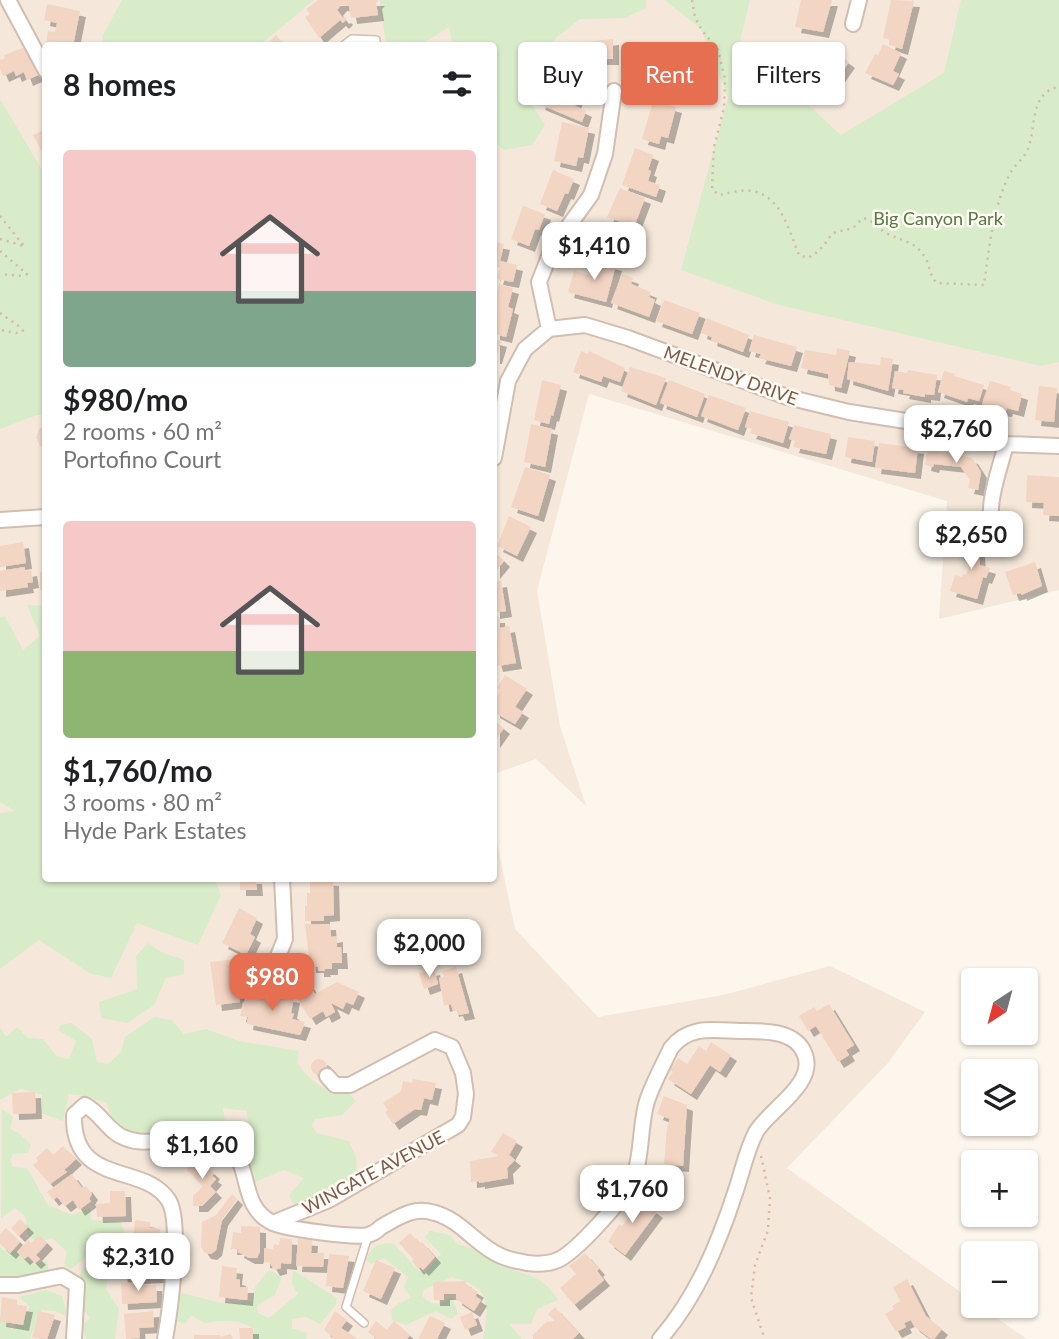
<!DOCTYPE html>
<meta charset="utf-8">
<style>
:root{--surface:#fff;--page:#f2f2f2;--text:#202124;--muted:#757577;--accent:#e76f51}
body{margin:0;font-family:Lato,sans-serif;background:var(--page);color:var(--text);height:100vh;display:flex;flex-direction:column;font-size:26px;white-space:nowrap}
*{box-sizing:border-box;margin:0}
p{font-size:23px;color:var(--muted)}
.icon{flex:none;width:38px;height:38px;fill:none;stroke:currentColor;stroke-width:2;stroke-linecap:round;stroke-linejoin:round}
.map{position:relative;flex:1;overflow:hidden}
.side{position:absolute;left:42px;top:42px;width:455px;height:840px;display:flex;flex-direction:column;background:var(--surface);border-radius:7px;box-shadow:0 2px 5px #0004}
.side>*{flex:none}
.top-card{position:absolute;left:518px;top:42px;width:436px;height:63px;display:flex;gap:14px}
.needle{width:46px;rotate:216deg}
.fabs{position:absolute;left:961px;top:968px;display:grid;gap:14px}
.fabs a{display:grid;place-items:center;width:77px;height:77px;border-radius:7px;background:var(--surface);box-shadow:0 2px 5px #0004;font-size:35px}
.price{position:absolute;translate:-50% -60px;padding:0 16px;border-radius:14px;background:#fff;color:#222;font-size:23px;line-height:46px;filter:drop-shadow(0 2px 4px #0008)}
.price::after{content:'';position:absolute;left:50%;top:42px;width:21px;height:16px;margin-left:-10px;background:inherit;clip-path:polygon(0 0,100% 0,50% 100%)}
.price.current{background:var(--accent);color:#fff}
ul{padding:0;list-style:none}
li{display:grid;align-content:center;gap:14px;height:371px;padding:0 21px}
li span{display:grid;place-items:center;height:217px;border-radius:7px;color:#555}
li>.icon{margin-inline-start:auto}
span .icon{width:126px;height:126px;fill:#fffc;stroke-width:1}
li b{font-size:30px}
h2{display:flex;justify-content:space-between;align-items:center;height:84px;padding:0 21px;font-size:30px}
.chip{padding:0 24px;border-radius:7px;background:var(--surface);box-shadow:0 2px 5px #0004;font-size:24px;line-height:63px}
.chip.current{background:var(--accent);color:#fff}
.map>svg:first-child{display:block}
.residential{fill:#f5e8da}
.green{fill:#d8ecc9}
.building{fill:#f3d5c3;filter:url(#shadow)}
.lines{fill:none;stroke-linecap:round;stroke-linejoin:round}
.lane-casing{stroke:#d1beb0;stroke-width:10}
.street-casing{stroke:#d1beb0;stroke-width:18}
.path{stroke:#d9b8a5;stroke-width:2.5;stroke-dasharray:2 5;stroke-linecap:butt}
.lane{stroke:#fff;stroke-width:7}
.street{stroke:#fff;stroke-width:14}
.labels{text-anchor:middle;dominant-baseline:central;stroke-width:5;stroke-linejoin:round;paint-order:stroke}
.park-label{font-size:18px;fill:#537a41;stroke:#fffaf3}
.street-label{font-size:18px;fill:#7a5c4d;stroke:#fffaf3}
</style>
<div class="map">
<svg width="1059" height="1339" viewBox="0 0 1059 1339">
<defs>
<filter id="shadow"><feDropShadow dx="6" dy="6" stdDeviation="0" flood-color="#0004"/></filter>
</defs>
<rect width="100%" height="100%" fill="#fdf6ec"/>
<path class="residential" d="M0,0H1059V590L939,619L947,501L589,394L537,591L560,726L586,806L536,759L494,774V46H46V878H494V828L515,929L598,1017L723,995L830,966L925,1012L888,1063L787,1168L973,1301V1306H980L1027,1339H0Z"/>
<path class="green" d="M122,0H314L260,45H103V35Z
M380,0H646V8L625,18L580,19L556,38L523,90L545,125L532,145L504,150L494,141V46L452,45L449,27L420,45H386Z
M665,0H750L740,42L841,135L944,73L961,0H1059V362L1041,366L779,305L681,270L728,97L701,29Z
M0,99L45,175V415H37L0,429Z
M27,605L45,606L46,878L215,879L221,895L198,945L137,923L111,978L91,974L39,940L0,969V813L15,811L0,802V617L5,616L23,650L40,636Z
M148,943L161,952L184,960V974L166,978L154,1005L127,1023L101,1018L99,1002L137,989L136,956Z
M154,1017L172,1020L184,1034L206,1029L239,1041L299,1051L297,1063C313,1084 324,1091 350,1094L356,1101L342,1115L315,1119L312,1126L317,1133L349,1141L356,1157L357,1176L328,1191L293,1204L289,1195L304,1178L284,1170L253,1183L248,1168L249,1160L236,1143L248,1134L247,1111L223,1108L226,1129C208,1130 190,1131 171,1132C140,1134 116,1141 107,1103L86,1096L69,1094L63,1121L41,1113L42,1095L20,1089L0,1100V1027L6,1037L17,1027L28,1038L43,1039L56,1056L69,1059L76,1041L59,1031L60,1025L72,1023L92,1039L97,1062L108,1064L121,1052L125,1037Z
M2,1109L13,1117L10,1129L19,1133L31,1145L28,1153L13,1154L10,1160L13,1167L27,1168L48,1205L72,1215L90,1208L91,1220L121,1222L126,1239L118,1249L98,1248L71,1269L64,1264L67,1252L52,1238L37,1243L28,1235L25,1216L15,1208L1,1218Z
M430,1231L451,1235L457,1244C472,1246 485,1257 498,1264C524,1277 540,1271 558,1300L537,1309L531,1324H509L522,1339H483C490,1304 490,1286 451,1277L439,1284L424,1289L422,1296C434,1307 439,1305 452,1297L458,1314L451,1319L436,1311L406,1325L392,1320L391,1310L399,1303L411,1298L404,1287L408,1277L384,1258L371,1264L366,1260C372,1246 378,1242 394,1244L419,1271L425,1272L441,1254L425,1237Z
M0,1247L2,1250L15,1251L35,1265L47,1260L49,1273L12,1280L0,1279Z
M92,1263L103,1270L107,1278L106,1289L119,1309L115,1339H86L82,1325L90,1318L81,1307L83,1290L80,1274L86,1265Z
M269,1270L282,1277L275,1295L257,1305L258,1313L269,1318L298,1294L292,1284L293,1270L337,1298L336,1305L320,1324L306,1317L292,1319V1328L307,1333L306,1339H246L255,1329C237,1318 224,1320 204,1323L191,1315L185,1324L176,1321C175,1310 173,1301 182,1293L222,1303L252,1301L255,1287Z
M46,1290L62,1296L68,1317L55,1311L41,1310L30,1338L32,1339H0V1315L12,1330L30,1307L19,1297Z"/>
<path class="building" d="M318,0H379L376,3L378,15L351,18L349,6L341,5L337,10L343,18L345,17L347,19L343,23L340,20L319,38L305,17L310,14L306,9Z
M801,0H832L823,32L795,27Z
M891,0L914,1L902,49L889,45L890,40L883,38Z
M47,4L80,11L73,46L46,44L48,31L55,32L57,23L44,20Z
M276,35L286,46H265Z
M613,39V59H589L594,64L586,75L563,57L576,43Z
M817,44L829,52L823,61L830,65L838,54L849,62L833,85L803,64Z
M883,44L901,53L893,71L899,74L893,85L865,73L875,54L878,55Z
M28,46L31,52L27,54L35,69L40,67L43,73L27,80L24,72L16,76L14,71L3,76L0,69V60L5,58L4,55Z
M640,47L657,50L656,54L662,55L661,63L666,64L664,77L670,78L668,93L652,90L653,77H650L651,70L638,68V64L631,63L633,51L640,52Z
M566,74L584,82L574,105L586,111L582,122L539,104L548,84L560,89Z
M653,101L676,107L668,138L661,136L659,144L642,139Z
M562,122L589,128L583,158L578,157L576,166L554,161Z
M46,129V160L33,135Z
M635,148L653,155L648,170L651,171L648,181L660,185L656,197L622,185Z
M553,170L574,179L568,194L565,193L557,211L540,204Z
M620,188L645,198L634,227L607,217Z
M523,206L545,214L539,230L535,229L529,246L511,239Z
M494,242L504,244L500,261L517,265L513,282L497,279L500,268L497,267L494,276Z
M596,260L616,265L606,302L568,292L574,271L592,276Z
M622,274L633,278L631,284L651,292L649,297L655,300L649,317L611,303Z
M499,284L513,288L508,307L513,309L506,337L494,334V303Z
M664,300L700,313L692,334L656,321Z
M706,318L749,335L743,352L711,340L712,337L701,333Z
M754,335L797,347L791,366L759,358L761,354L749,351Z
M494,339L501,341L496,358H494Z
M837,348L850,351L841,388L829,385L828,374L801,368L805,350L836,355Z
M581,351L588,354L589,351L625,368L620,382L603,376L601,382L573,372Z
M881,357L893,359L888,391L847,379L849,362L880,365Z
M630,367L666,378L656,405L621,391Z
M908,370L937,375L934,395L925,394V397L903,393L904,390L892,388L895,371L907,373Z
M944,371L955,374L954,376L984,385L979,401L968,398L967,402L938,392Z
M542,380L561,385L553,416L551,415L549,424L534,420Z
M669,380L705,394L697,417L660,403Z
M990,381L1011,387L1010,390L1022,394L1018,411L1007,408L1006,411L998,410L982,404Z
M1039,386L1057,388L1054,422L1035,420Z
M709,395L746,408L738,430L701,416Z
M750,411L789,422L783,443L750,433L752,429L745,427Z
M531,424L552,429L545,467L524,462Z
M46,425V449L40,446L36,438L39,429Z
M794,425L831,434L826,454L793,447L795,441L789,439Z
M848,437L875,441L872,462L845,457Z
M879,443L918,448L915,473L875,468Z
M928,449L972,458L981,472L978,490L968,488L970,480L961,467L934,464L933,467L925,465Z
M525,467L550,475L538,516L511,507Z
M1027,475L1059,477V516L1043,515L1044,503L1026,502Z
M509,516L531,527L517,556L497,546Z
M978,538L980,565L990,568L986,578L983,577L977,599L950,591L955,575L962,577L963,574L966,575L970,563L963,560L962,539Z
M23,542L26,563L0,567V546Z
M42,543H46V560H42Z
M494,551L504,561L494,573Z
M1035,562L1042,586L1021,595V593L1013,595L1005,572Z
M25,567V571L31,570L33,582L27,583L28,587L0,591V571Z
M40,572H46V590H40Z
M501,581L506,611L494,613V582Z
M494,617H499L500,628L509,626L516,663L497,666L494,655Z
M505,675L527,689L515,707L523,712L515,724L494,712V705L500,690L497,688Z
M494,720L504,728L494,742Z
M240,878H256L257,890H240Z
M310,878L333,880L334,915L324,916V921H305V906H307V893H310Z
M239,908L257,918L250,934L255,937L246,955L222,943Z
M305,924H330L331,937L337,936V947H341L342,963H332V969H324L325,971H318V967H310Z
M245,958L248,974L236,976L240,1002L216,1005L210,962Z
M456,967L469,1013L459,1015L457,1010L453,1011L451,1004L444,1006L439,978L444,977L442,971Z
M434,969L438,984L424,989L419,973Z
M337,982L359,992L353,1005L346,1002L343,1009L331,1003L335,1012L326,1017L323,1011L310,1019L293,992L308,983L315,994Z
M253,992L276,998L279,995L294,997L291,1013L294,1014L292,1019L305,1022L300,1035L247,1024L248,1017L240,1016L243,1003Z
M829,1004L854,1045L846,1050L849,1055L838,1062L816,1026L808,1031L799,1016L814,1007L817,1011Z
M711,1042L731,1055L720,1072L710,1065L691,1094L668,1079L673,1072L670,1070L678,1058L687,1064L699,1046L706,1051Z
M311 1067a8 8 0 1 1 16 0a8 8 0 1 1-16 0Z
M413,1079L436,1083L432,1100L424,1098L421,1110L415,1109L393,1124L385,1112L388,1110L383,1103L401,1091L403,1081L412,1083Z
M35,1092L36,1113L13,1114L12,1093Z
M664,1096L687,1105L683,1166L664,1164L667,1127L670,1119L657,1114Z
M503,1133L517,1141L509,1155L515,1160L507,1168L508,1178L479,1183V1181L471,1182L470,1161L500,1156L491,1152Z
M63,1146L76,1159L64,1170L67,1172L50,1184L33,1165L38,1161L36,1158L47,1148L53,1155Z
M197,1159L214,1173L212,1176L216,1179L210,1186L216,1192L202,1206H193V1196L203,1186L188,1171L186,1160Z
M72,1174L82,1188L86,1186L92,1194L89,1199L91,1201L79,1210L73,1200L65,1206L57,1197L53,1200L47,1192Z
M110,1191H125L126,1216L97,1217L96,1204L110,1203Z
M232,1194L237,1199L222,1220L216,1250L211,1254L205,1253L201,1247L202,1222L216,1215Z
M633,1195L657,1212L625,1255L608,1242L619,1224L622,1226L630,1215L623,1209Z
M20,1219L28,1227L19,1236L11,1228Z
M135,1220L150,1222V1228L160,1229L159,1245L133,1242Z
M241,1226L260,1227V1251L257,1258H249L238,1252L239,1249H231L233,1232L241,1233Z
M6,1228L20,1242L10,1253L0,1244V1234Z
M410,1233L420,1244L422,1242L435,1257L423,1270L420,1267L418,1269L412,1261L414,1260L399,1243Z
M39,1235L47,1243L36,1255L40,1259L35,1263L28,1256L24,1259L17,1252L28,1240L31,1243Z
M280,1238L292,1239L291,1264L281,1263V1268L274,1270L270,1263L264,1262V1248L273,1249L274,1244L279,1245Z
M298,1239L312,1240L311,1253H324L323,1267L296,1266Z
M148,1251V1260H145L146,1264L157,1263L158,1277L122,1279L121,1267H125L124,1252Z
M585,1253L599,1269L597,1271L604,1280L574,1305L560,1288L576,1274L569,1266Z
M329,1254L349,1256L343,1288L326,1286Z
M376,1260L395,1268L381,1299L363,1291Z
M222,1266L237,1268L236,1279L240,1280V1287H248L247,1300L219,1297Z
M907,1279L926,1316L942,1329L934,1339H931L914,1326L911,1320L904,1323L906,1327L896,1332L885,1314L894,1309L892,1306L900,1301L893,1287Z
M466,1281V1284L478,1292L475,1296L481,1300L474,1311L456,1299V1294H444V1300H434L433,1282Z
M143,1282V1285H156L157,1302L122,1304L121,1283Z
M2,1297L17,1300V1305L27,1306L23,1325L0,1321Z
M555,1307L579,1333L573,1339H533V1335L546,1322L555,1321L548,1314Z
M39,1311L55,1315L47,1339L32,1338Z
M153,1311L154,1327L139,1328L140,1338L126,1339L124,1314Z
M335,1311L347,1320L341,1328L358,1339H331L333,1337L324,1330Z
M472,1312L477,1325L465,1330L460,1317Z
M430,1316L445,1323L437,1339H418Z
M376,1321L387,1330L394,1321L410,1335L407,1339H376L368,1332Z
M239,1328H253V1339H240Z
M231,1334L233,1339H194V1335H220V1337Z"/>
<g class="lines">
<g class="lane-casing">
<path id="lane" d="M343,46L352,39L376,40V46
M364,1323L346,1307L368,1236"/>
</g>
<g class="street-casing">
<path id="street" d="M8,0L46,71
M853,24L859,0
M549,329L539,282L552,249L591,195L605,154L614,91
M494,458L508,381L525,349L549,329L585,325L628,338L787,397L849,412L950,428L1006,444L1059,446
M0,520L46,517
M998,546C981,514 998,476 1006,444
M276,961L285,939L282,878
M273,1223L329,1200L458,1125L463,1117L466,1094L463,1073L452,1047L435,1040L350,1085H335L327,1076
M0,1285H18L62,1276L77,1285L74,1339
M165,1339C170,1311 182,1224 169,1201C146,1162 72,1188 74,1115L85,1105C101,1113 108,1132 125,1138C158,1152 196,1120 227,1144C253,1164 238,1207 273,1223C286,1229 354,1238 368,1235C372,1234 378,1230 381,1227C399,1217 414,1206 435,1213C461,1220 477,1246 501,1256C509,1260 519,1261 527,1263C536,1264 549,1264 558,1260C576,1252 626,1197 633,1179C642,1159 640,1123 647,1101C653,1083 663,1065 671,1048C689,1025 713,1030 739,1031C761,1031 796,1029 805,1055C816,1084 769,1110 756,1132C746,1151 742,1173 735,1193C718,1245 696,1298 660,1339"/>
</g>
<path class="path" d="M692,0L695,17L701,29L718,50L725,79L724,108L714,147L712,189L719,195C729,193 741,189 752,191C782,196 789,232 799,255L808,258L819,251L833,233L853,228L863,218C873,220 877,228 886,233C902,241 916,241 926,259C930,267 930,277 937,283L984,285C989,249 993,208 1009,175C1013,167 1021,161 1026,153C1038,131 1027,93 1059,87
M0,216L24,246
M0,239L24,246
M0,251L27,274L22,276L0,274
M0,313L20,327L23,331L16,333L0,330
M761,1156L770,1198L768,1230L755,1265L751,1298L763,1334L762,1339"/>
<use href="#lane" class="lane"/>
<use href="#street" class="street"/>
</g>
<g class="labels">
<g class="park-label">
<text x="938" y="218">Big Canyon Park</text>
</g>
<g class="street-label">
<text transform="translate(731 375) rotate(20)">MELENDY DRIVE</text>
<text transform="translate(373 1172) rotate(-28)">WINGATE AVENUE</text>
</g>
</g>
</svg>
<div class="fabs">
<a><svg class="needle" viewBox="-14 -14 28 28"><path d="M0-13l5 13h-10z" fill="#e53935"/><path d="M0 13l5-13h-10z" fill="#757577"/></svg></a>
<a><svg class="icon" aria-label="layers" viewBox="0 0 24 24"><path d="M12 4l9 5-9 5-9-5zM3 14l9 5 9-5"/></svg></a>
<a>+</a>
<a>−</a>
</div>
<b class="price" style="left:594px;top:282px">$1,410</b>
<b class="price" style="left:956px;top:465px">$2,760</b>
<b class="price" style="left:971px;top:571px">$2,650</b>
<b class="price" style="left:429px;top:979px">$2,000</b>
<b class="price current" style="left:272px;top:1013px">$980</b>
<b class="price" style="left:202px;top:1181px">$1,160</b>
<b class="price" style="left:632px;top:1225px">$1,760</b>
<b class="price" style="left:138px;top:1293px">$2,310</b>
<div class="top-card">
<a class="chip">Buy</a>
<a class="chip current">Rent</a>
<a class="chip">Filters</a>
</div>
<section class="side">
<h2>8 homes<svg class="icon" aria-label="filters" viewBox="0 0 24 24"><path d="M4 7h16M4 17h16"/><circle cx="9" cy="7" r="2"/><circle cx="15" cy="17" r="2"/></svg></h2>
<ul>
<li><span style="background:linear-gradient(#f6c9c9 65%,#7fa58c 0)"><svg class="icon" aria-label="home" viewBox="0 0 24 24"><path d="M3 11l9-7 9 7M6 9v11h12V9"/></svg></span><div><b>$980/mo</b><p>2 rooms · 60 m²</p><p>Portofino Court</p></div></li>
<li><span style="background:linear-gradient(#f6c9c9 60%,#8fb573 0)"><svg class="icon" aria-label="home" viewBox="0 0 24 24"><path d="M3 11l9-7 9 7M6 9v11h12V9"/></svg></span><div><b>$1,760/mo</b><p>3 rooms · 80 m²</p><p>Hyde Park Estates</p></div></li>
</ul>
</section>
</div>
